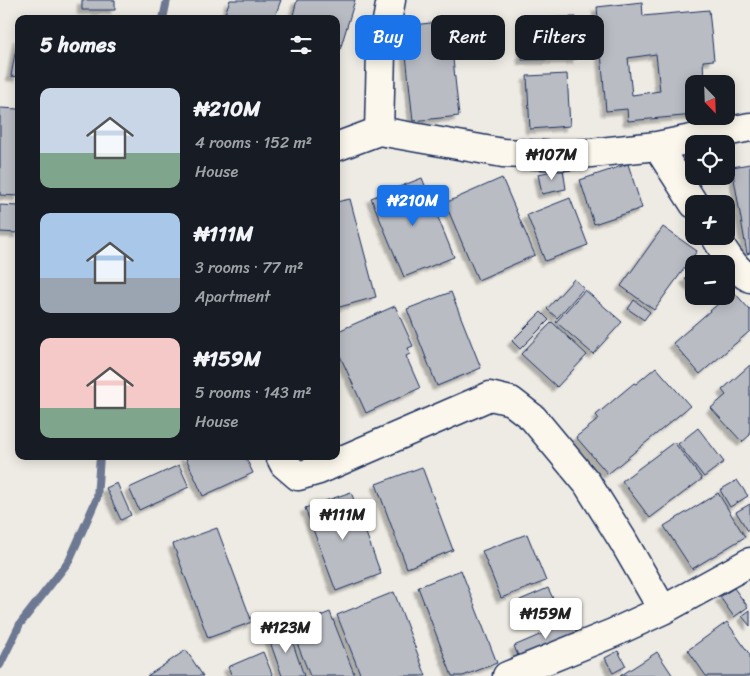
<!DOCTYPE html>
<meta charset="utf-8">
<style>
:root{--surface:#171b24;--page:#242831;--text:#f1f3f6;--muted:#9ea1a6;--accent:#1a73e8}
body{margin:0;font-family:Sriracha,sans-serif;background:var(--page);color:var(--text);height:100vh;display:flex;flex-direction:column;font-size:19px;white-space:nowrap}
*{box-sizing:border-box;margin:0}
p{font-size:16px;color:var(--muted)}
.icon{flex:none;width:28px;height:28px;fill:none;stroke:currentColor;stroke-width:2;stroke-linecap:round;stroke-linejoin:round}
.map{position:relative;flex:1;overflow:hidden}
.side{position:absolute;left:15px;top:15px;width:325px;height:445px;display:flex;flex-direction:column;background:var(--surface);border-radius:10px;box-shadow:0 2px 12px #0003}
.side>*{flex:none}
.banner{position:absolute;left:355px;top:15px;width:320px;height:45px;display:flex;gap:10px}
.needle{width:32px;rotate:157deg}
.tools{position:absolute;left:685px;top:75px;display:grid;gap:10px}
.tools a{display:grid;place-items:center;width:50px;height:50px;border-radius:10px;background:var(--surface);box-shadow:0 2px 12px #0003;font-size:25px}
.price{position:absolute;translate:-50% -42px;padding:0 11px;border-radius:5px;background:#fff;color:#222;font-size:16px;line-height:32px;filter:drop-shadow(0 1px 2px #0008)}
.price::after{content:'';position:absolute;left:50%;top:30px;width:15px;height:11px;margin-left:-8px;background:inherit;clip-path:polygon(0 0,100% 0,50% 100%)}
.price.current{background:var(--accent);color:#fff}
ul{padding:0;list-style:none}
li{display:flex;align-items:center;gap:15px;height:125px;padding:0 25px}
li span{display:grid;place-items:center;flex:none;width:140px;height:100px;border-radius:10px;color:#555}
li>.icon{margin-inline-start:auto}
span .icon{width:60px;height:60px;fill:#fffc;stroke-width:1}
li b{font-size:21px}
h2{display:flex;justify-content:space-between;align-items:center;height:60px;padding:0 25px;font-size:21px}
.tag{padding:0 18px;border-radius:10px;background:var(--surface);box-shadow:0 2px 12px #0003;font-size:18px;line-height:45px}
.tag.current{background:var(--accent);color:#fff}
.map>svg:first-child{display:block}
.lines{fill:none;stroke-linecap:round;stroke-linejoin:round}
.stream{stroke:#6d7892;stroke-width:8}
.building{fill:#b9bcc3;stroke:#1b2f5e;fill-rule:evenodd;filter:url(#shadow)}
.minor-casing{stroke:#1b2f5e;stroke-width:31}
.minor{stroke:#fbf7ec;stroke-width:28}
</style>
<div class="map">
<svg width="750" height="676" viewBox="0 0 750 676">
<defs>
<filter id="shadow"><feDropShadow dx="-4.5" dy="4.5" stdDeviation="1" flood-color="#0004"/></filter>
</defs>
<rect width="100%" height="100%" fill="#eeebe4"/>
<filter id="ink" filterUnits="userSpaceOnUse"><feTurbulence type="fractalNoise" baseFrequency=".02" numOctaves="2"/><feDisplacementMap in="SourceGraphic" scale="10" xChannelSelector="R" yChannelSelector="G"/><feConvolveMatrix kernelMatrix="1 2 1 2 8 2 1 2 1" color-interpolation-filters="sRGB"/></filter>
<g filter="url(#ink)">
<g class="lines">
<path class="stream" d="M163,19L167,0
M0,665L20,624L69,561L97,498L100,456"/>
</g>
<path class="building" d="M82,0H115V10H82Z
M230,0H281L274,19H223Z
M297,0H355L339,53L336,52V19H292Z
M642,2L643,16L709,10L714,60L703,61L704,79L724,77V84H694V115L628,121L627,109L606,111L597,7ZM656,54L660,91L632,95L628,58Z
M576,17L577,59L522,60V18Z
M449,21L459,116L413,121L403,26Z
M18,37H19V77L11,76Z
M567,74L570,126L530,129L527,76Z
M0,108L19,109V196L0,195Z
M628,164L642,208L594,224L580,180Z
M750,164V253L747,254L732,167Z
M563,169L566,189L542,194L538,174Z
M422,178L454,257L404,277L371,198Z
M502,178L535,255L478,280L445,203Z
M570,198L588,245L545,261L527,215Z
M350,199L376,297L336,308V202Z
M0,205L19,206V233L0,232Z
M663,227L697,251L654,310L621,286Z
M694,273V290L685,279Z
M574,279L584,288L557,318L547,309Z
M585,290L622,322L593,354L556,322Z
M733,291L750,310V331L700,374L673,343Z
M451,292L481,368L437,386L407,309Z
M634,300L650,312L644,320L628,309Z
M395,306L413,346L408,348L410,354L406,356L420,388L366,413L336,347V332Z
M541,312L549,320L520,349L512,341Z
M552,322L587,355L557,387L521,354Z
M750,365V435L742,442L711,408L726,395L722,390Z
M656,367L690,406L608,474L576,437L599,419L596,415L634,383L636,384Z
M698,428L724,462L704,477L678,444Z
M674,442L702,479L650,518L622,481Z
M185,456H245L253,473L203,496Z
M179,465L189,487L139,510L129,488Z
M422,467L453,550L407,568L376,484Z
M737,480L748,496L730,507L720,490Z
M117,483L131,515L121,520L106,488Z
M351,492L381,574L336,591L305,508Z
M718,493L745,537L692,569L664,526Z
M750,504V534L736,512Z
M217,528L252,622L208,638L173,544Z
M527,534L546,581L501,598L482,551Z
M461,570L497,663L463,676H452L418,587Z
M548,588L559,611L530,624L520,600Z
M734,588L748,607L734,617L720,597Z
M394,592L426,676H361L337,615Z
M750,610V626L742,616Z
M330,612L355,676H310L291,628Z
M572,621L577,633L519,658L514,646Z
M727,622L750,655V676H706L688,650Z
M288,629L304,676H282L268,636Z
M186,650L203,676H147L158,669Z
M618,651L626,666L613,673L605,658Z
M263,652L273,676H232L228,667Z
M657,652L673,676H620L642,662Z"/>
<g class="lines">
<g class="minor-casing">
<path id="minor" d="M379,131L381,52L391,0
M657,146L694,204
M336,147L379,131L503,153L562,156L657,146L750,127
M715,236C724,251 734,270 750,278
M280,456L284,464L298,476L319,470L490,396L511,401L533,418L587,483L622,539L663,610
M507,676L613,633L663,610L750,562"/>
</g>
<use href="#minor" class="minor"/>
</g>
</g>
</svg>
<div class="tools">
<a><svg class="needle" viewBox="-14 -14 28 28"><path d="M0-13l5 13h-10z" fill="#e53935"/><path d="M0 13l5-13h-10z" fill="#9ea1a6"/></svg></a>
<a><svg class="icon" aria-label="locate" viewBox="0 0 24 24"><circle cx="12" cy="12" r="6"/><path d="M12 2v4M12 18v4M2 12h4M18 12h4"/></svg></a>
<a>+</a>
<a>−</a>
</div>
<b class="price" style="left:552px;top:181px">₦107M</b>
<b class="price current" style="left:413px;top:227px">₦210M</b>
<b class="price" style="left:343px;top:541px">₦111M</b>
<b class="price" style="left:546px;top:640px">₦159M</b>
<b class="price" style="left:286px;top:654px">₦123M</b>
<div class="banner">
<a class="tag current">Buy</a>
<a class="tag">Rent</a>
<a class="tag">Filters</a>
</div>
<section class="side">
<h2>5 homes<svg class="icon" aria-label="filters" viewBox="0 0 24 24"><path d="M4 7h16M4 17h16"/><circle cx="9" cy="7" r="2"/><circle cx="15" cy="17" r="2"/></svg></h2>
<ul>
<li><span style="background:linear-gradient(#c9d6e8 65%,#7fa58c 0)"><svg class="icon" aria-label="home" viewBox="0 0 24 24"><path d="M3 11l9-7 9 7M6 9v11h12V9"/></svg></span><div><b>₦210M</b><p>4 rooms · 152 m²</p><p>House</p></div></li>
<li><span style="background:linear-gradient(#a9c7e8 65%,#9aa5b1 0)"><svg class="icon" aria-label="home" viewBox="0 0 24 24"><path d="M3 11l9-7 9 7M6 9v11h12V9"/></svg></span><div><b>₦111M</b><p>3 rooms · 77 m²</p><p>Apartment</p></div></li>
<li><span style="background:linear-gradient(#f6c9c9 70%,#7fa58c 0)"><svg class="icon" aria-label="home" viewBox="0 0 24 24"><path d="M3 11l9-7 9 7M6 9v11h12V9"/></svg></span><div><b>₦159M</b><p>5 rooms · 143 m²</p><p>House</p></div></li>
</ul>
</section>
</div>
